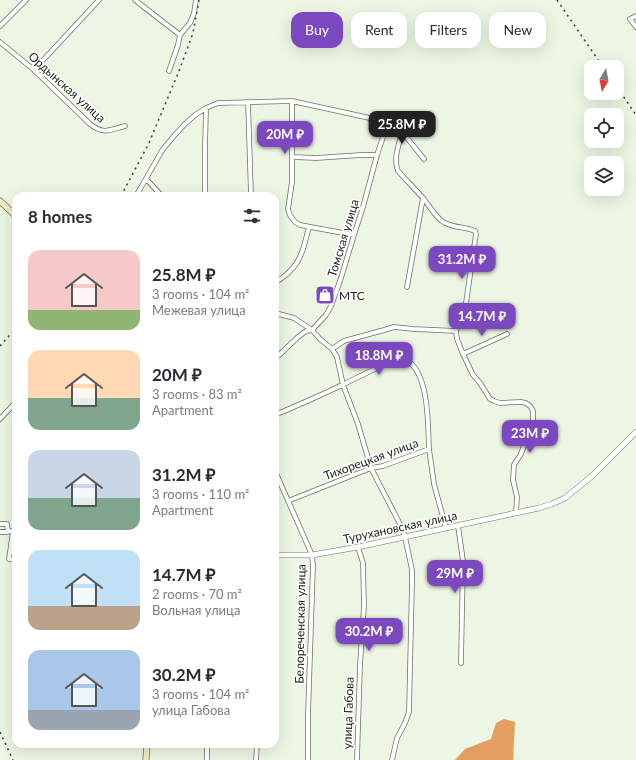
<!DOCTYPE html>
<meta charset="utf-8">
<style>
:root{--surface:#fff;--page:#f7f7f7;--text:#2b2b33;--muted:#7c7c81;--accent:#7b48c0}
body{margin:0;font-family:Lato,sans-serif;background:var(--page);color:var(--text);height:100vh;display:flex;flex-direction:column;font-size:15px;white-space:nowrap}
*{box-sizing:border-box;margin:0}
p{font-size:13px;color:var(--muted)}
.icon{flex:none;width:22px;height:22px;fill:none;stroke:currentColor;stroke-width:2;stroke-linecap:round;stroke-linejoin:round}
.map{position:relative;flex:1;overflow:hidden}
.side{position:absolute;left:12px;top:192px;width:267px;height:556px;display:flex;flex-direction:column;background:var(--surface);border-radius:12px;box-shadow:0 4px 16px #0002}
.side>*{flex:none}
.guide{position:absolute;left:291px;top:12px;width:285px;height:36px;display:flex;gap:8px}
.needle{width:26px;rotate:190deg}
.tools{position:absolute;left:584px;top:60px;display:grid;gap:8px}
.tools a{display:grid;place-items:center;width:40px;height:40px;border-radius:8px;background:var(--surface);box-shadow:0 4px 16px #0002;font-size:20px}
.price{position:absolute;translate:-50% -34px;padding:0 9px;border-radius:8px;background:var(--accent);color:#fff;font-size:13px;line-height:26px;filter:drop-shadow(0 1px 2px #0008)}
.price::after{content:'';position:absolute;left:50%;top:24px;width:12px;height:9px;margin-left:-6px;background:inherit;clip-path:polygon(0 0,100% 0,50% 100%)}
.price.selected{background:#222;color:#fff}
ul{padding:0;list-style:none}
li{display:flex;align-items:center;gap:12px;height:100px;padding:0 16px}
li span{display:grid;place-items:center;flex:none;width:112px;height:80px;border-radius:12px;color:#555}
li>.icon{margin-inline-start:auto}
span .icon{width:48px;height:48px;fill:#fffc;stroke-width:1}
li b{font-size:17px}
h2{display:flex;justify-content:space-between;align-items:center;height:48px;padding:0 16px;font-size:17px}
.chip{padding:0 14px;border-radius:12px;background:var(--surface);box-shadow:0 4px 16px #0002;font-size:14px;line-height:36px}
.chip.selected{background:var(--accent);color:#fff}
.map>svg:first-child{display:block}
.forest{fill:#e49e60}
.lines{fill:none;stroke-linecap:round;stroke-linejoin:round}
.minor-casing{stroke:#6a7262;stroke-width:5.5}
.tertiary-casing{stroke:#6a7262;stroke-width:6}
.secondary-casing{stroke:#6a7262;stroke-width:7}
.minor{stroke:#fff;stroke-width:4}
.tertiary{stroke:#fff;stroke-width:5}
.secondary{stroke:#f4ebc4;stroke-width:5.5}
.rail{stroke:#393d35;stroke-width:1.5;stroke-dasharray:2 4;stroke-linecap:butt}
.labels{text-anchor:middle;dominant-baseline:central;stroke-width:3.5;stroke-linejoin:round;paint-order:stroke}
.street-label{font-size:12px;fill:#22251e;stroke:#fff}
.poi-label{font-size:12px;fill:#22251e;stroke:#fff;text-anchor:start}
</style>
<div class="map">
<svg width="636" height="760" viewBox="0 0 636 760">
<rect width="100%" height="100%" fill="#ecf6e3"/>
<path class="forest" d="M504,719L515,722L513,760H455L465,749L491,739L496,723Z"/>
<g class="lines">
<g class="minor-casing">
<path id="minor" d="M135,0L180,35
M636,16L630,19L636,27
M0,26L26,0
M0,42L34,70L90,124C104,135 109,130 125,126
M34,70L99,0
M169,71L178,45L180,35L190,23L194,13L196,0
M292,101V182L288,209L290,215L295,222L300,225L354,235
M248,102L251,196
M402,132C399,144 393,159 398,171C406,180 415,189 423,198C430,206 436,219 445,223C455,228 466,227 475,231L476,234L466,303L456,331L457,339L463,354L473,375L480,383L490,399L494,401L500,403L521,402L526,403L530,406L533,411V420L521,454L514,465L513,480L517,497L516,513
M293,157L316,158L361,155H377
M146,179L162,196
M136,196L163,149L174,136L184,125L195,115L206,108L218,103L292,101L388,122C403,130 413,146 424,159
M205,196V148L206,108
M275,283C280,279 286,276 290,271C302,260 305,242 309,227
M407,287L423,198
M275,313L294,318L312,330L320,339L332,349L337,357L343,385L358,424L371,468L401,526L405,537L412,570V582L409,712L405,723L397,738L392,760
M332,349L344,341L384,330L394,327L414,329L456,331
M463,354L507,334
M275,359L298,337L306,331L312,330L326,315L331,306L341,278L354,235L363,207L377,155L388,122
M275,415C298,405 322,395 344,384C361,376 377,367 394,361C399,360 404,359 409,362C429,376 428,426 429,449
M0,419L16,402
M275,471L312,555L313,565L308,715V760
M288,501L371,468L383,466L429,449L434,484L446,528
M0,524H7L8,532
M458,526L463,561L461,663
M0,532L13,531L9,559L16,560
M207,760V744
M256,760L257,744
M357,760L360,665L364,606L363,563L358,547"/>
</g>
<g class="tertiary-casing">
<path id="tertiary" d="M275,555H312L358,547L539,508L552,504L565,498L592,476L636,432"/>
</g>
<g class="secondary-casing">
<path id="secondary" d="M0,201L16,216
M146,760L147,744"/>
</g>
<use href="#minor" class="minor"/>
<use href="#tertiary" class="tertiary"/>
<use href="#secondary" class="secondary"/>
<path class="rail" d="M557,0L603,67
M617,87L636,115
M121,196L149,143L179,71L193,33L199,0
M0,346L16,328
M0,732L13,760"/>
</g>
<defs>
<g id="shop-square" transform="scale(1)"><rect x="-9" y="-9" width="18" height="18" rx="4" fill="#7b48c0" stroke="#fff"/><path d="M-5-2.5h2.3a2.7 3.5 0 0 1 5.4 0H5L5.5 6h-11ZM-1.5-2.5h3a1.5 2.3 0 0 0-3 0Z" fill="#fff"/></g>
</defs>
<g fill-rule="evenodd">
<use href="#shop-square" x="325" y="295"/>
</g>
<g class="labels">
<g class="street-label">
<text transform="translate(67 87) rotate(42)">Ордынская улица</text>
<text transform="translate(343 238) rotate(-73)">Томская улица</text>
<text transform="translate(371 459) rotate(-20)">Тихорецкая улица</text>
<text transform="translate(400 527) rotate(-12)">Турухановская улица</text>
<text transform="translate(300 624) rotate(-89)">Белореченская улица</text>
<text transform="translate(348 713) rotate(-88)">улица Габова</text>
</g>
<g class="poi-label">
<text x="339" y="295">МТС</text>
</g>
</g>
</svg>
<div class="tools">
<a><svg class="needle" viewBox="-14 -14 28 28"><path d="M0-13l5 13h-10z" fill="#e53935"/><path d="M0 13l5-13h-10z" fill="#7c7c81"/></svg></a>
<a><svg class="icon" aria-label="locate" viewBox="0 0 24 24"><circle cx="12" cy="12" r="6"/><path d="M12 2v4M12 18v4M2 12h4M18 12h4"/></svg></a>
<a><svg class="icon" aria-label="layers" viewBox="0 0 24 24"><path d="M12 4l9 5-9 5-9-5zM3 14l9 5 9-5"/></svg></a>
</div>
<b class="price selected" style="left:402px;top:145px">25.8M ₽</b>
<b class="price" style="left:285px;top:155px">20M ₽</b>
<b class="price" style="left:462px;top:280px">31.2M ₽</b>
<b class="price" style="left:482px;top:337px">14.7M ₽</b>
<b class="price" style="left:379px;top:376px">18.8M ₽</b>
<b class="price" style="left:530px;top:454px">23M ₽</b>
<b class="price" style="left:455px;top:594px">29M ₽</b>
<b class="price" style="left:369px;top:652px">30.2M ₽</b>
<div class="guide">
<a class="chip selected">Buy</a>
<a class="chip">Rent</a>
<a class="chip">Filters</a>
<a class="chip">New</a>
</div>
<section class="side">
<h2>8 homes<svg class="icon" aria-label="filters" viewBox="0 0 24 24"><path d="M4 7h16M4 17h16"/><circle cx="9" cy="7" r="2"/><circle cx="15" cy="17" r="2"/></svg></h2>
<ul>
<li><span style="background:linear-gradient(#f6c9c9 75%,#8fb573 0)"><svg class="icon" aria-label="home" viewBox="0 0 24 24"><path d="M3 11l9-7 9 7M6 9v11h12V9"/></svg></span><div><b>25.8M ₽</b><p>3 rooms · 104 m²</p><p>Межевая улица</p></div></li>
<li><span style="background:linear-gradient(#ffd9b3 60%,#7fa58c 0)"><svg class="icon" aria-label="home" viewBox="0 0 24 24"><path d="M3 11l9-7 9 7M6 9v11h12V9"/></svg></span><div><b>20M ₽</b><p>3 rooms · 83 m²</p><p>Apartment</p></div></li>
<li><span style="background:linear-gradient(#c9d6e8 60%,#7fa58c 0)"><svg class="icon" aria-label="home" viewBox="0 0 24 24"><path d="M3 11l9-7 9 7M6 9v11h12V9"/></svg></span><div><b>31.2M ₽</b><p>3 rooms · 110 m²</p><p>Apartment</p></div></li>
<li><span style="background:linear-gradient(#bfe0f5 70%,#b9a48a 0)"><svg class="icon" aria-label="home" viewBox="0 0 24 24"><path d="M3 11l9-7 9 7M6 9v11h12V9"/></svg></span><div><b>14.7M ₽</b><p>2 rooms · 70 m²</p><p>Вольная улица</p></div></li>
<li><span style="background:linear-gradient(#a9c7e8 75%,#9aa5b1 0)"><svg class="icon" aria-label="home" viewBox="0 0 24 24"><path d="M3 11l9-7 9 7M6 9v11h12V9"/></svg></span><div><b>30.2M ₽</b><p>3 rooms · 104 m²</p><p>улица Габова</p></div></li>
</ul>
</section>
</div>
